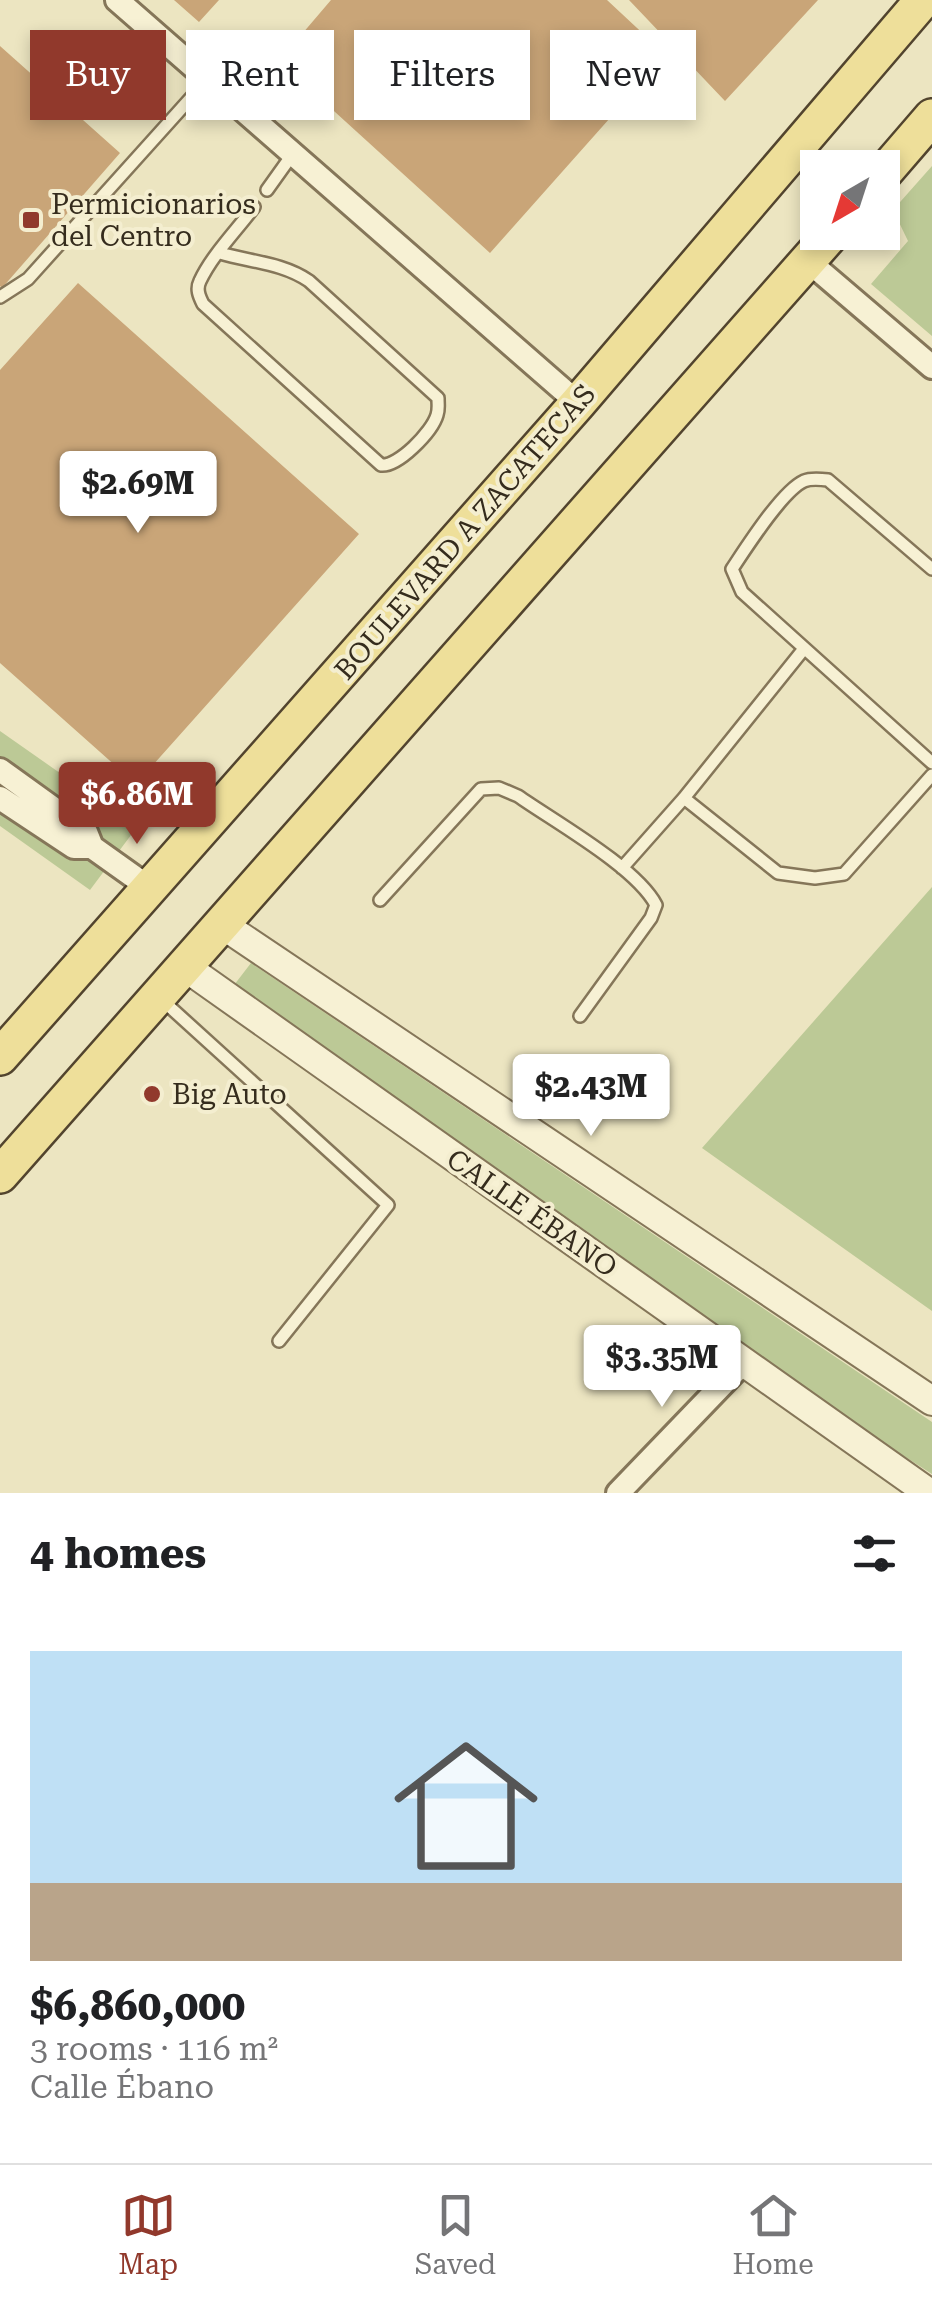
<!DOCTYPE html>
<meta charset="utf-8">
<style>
:root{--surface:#fff;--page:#f6f6f6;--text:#202124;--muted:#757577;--line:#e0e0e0;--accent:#91392c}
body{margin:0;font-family:"Roboto Serif",serif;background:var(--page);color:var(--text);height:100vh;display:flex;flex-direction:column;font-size:38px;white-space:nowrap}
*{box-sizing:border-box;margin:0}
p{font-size:32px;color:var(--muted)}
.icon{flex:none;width:55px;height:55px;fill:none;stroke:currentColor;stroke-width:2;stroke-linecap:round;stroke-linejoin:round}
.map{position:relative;height:1493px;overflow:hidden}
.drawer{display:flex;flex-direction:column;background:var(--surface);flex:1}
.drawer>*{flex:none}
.top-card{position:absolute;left:30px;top:30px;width:872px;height:90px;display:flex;gap:20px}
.needle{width:65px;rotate:219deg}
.tools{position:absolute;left:800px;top:150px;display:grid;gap:20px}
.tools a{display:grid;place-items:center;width:100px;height:100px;border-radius:0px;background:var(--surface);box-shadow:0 5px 15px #0003;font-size:50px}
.price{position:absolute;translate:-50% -85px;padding:0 22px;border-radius:10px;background:#fff;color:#222;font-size:32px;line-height:65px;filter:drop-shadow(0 2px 5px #0008)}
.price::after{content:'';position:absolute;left:50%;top:60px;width:30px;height:22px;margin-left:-15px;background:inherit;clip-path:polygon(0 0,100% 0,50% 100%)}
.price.on{background:var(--accent);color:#fff}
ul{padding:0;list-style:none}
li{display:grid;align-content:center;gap:20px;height:530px;padding:0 30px}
li span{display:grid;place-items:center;height:310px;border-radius:0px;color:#555}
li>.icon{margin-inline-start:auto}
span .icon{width:180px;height:180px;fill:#fffc;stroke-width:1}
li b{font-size:42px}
h2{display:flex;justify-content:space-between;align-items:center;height:120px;padding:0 30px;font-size:42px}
.chip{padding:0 35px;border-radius:0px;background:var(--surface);box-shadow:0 5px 15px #0003;font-size:35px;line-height:90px}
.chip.on{background:var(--accent);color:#fff}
.dock{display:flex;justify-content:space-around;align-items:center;height:140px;border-top:2px solid var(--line);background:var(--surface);font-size:28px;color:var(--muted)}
.dock a{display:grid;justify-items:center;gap:5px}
.dock .on{color:var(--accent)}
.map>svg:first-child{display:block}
.green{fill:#bcc996}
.building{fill:#c9a578}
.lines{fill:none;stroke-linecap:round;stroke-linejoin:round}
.service-casing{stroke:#857659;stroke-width:16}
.minor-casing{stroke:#857659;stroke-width:28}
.tertiary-casing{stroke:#857659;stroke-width:32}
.primary-casing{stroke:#52442e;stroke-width:40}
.service{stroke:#f7f1d4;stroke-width:11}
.minor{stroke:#f7f1d4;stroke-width:22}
.tertiary{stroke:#f7f1d4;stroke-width:28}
.primary{stroke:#eedf9a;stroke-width:35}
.poi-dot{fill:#91392c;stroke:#f4eed0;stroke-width:4}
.labels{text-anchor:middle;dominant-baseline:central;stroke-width:8;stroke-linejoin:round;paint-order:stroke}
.poi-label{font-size:28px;fill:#352c1d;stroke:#f4eed0;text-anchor:start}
.street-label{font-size:28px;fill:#352c1d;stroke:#f4eed0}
</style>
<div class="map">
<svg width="932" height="1493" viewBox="0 0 932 1493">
<rect width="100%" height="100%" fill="#ece5c1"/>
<path class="green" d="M932,166V336L871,284L908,241L893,210Z
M0,731L137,827L90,890L0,826Z
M932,887V1311L702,1148Z
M251,963L932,1422V1474L752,1359L231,989Z"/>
<path class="building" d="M174,0H219L199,22Z
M331,0H607L666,55L490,253L279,61Z
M629,0H818L725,101Z
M0,46L120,153L2,288L0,286Z
M78,283L359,534L136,784L0,663V370Z"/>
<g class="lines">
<g class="service-casing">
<path id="service" d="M267,190L292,155
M220,253C251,262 283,263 309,281L438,398C438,406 439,409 437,415C432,432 398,467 381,465L203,304C199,296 196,289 200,281C212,255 237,230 254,207
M0,297L28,279L207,80
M932,569L828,480C820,479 811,478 804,481C782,491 746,548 732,569L742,592L932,763
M684,798L778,873L815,878L844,874L932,775
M622,868L684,798L803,650
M380,900L481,789L499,788L518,796C555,822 636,867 656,905L651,918L580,1016
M161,999L388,1205L279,1341"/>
</g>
<g class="minor-casing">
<path id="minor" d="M117,0L578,403
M808,261L932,367
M0,770L86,832L92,847L151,889
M0,798L74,847H92
M618,1493L743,1363"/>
</g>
<g class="tertiary-casing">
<path id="tertiary" d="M220,923L932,1401
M184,966L929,1493"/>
</g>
<g class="primary-casing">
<path id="primary" d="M882,175L932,117
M0,1057L578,403L923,0
M0,1175L833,232"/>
</g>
<use href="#service" class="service"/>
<use href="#minor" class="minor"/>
<use href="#tertiary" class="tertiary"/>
<use href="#primary" class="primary"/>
</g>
<g class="poi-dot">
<rect x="21" y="210" width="20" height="20" rx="5"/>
<circle cx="152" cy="1094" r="10"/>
</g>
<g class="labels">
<g class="poi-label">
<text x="51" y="204">Permicionarios<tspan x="51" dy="32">del Centro</tspan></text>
<text x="172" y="1094">Big Auto</text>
</g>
<g class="street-label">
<text transform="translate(465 532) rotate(-49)">BOULEVARD A ZACATECAS</text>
<text transform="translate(532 1213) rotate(35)">CALLE ÉBANO</text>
</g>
</g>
</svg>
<div class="tools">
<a><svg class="needle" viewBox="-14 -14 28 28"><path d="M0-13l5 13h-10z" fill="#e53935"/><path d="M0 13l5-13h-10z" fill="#757577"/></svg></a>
</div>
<b class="price" style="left:138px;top:536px">$2.69M</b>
<b class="price on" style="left:137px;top:847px">$6.86M</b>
<b class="price" style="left:591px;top:1139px">$2.43M</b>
<b class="price" style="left:662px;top:1410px">$3.35M</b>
<div class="top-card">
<a class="chip on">Buy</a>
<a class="chip">Rent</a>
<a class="chip">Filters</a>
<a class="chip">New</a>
</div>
</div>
<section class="drawer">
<h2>4 homes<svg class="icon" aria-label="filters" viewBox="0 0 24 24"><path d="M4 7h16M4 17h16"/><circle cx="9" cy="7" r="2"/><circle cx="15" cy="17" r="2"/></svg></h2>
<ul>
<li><span style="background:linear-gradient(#bfe0f5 75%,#b9a48a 0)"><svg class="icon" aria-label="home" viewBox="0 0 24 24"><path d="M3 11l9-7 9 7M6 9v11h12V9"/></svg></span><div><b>$6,860,000</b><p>3 rooms · 116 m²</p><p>Calle Ébano</p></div></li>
</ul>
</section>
<nav class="dock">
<a class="on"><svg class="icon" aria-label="map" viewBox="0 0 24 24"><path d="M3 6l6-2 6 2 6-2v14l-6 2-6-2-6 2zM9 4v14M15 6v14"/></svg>Map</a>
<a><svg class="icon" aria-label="saved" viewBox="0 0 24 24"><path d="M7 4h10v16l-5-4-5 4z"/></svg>Saved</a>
<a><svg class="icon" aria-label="home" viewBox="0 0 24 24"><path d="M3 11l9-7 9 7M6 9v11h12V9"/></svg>Home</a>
</nav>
